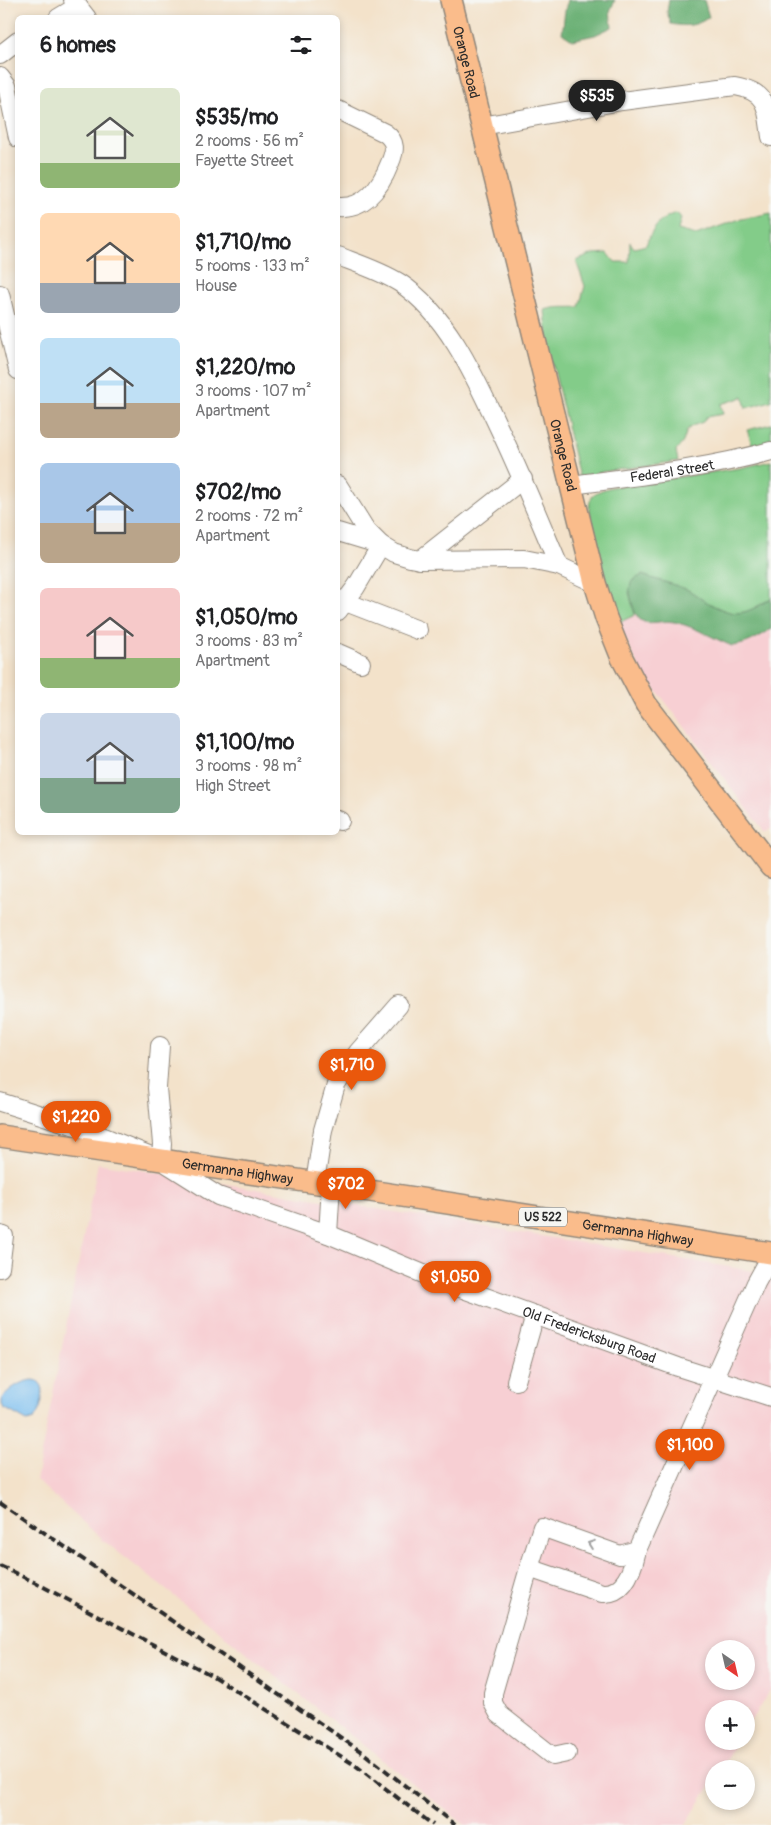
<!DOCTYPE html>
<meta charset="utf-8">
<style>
:root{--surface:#fff;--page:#f6f6f6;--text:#202124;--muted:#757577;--accent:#ea580c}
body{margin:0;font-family:Pangolin,sans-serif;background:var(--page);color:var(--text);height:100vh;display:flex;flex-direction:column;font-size:19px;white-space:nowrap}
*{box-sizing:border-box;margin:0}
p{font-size:16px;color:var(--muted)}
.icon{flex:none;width:28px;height:28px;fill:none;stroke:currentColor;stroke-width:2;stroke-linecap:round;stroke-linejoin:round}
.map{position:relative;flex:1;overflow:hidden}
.panel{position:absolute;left:15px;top:15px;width:325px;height:820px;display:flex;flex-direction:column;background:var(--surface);border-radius:8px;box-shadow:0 2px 8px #0003}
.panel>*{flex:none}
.needle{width:32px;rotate:146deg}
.controls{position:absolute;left:705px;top:1640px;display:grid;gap:10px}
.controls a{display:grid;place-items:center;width:50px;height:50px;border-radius:50%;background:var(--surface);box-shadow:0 2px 8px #0003;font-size:25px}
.price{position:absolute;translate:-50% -42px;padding:0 11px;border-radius:18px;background:var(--accent);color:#fff;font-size:16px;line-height:32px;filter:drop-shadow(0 1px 2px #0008)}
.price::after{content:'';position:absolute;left:50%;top:30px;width:15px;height:11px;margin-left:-8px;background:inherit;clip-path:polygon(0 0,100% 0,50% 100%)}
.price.selected{background:#222;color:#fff}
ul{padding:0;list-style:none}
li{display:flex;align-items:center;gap:15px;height:125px;padding:0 25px}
li span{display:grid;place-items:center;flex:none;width:140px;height:100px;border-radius:8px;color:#555}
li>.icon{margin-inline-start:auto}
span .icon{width:60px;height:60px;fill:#fffc;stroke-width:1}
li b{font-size:21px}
h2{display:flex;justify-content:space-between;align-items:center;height:60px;padding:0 25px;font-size:21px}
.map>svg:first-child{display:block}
.built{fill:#f7cfd3;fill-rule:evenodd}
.green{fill:#83cc89;stroke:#577c5a}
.forest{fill:#6ab075;stroke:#4a6e50}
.water{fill:#79bef0;stroke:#52748e}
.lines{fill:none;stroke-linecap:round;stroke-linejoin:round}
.minor-casing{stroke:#8f867a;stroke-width:20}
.major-casing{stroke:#8f867a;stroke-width:24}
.minor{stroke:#fff;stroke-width:18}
.major{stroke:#fabc8b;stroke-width:21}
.rail{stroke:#2b2b2b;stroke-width:4;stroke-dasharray:8 4;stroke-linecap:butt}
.oneway{stroke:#a0a0a0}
.labels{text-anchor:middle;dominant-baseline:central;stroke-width:5;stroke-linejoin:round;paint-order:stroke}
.shield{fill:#f6f6f2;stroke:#686867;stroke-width:1}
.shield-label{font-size:12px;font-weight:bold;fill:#2b2b2b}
.street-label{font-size:14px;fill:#2b2b2b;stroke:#f6f6f2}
</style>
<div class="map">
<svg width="771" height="1825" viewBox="0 0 771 1825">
<rect width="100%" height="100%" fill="#f6f6f2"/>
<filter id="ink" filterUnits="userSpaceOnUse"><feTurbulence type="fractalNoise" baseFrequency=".02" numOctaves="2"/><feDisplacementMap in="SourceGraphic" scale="10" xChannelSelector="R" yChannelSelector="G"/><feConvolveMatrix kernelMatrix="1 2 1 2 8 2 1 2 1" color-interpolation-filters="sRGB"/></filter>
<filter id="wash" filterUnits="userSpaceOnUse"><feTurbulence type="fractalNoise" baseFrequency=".0096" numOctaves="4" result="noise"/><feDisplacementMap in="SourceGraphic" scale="20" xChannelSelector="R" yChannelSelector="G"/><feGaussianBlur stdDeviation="1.12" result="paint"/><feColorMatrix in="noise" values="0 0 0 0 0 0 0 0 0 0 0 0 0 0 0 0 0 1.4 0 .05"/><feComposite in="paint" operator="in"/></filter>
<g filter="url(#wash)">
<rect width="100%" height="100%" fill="#f3e2ca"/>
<path class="built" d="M677,597L749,642L771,629V828L765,832L661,696L644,678L618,623Z
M98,1163L771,1274V1689L746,1728V1709H714V1741H738L721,1769H714V1780L685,1825H465L104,1541L36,1480ZM714,1649H746V1681H714Z"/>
<path class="green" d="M677,213L681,218L678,230L696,235L737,220L771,213V401L746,408L743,397L721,404L723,414L706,417L703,422L692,426L687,430L683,442L676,451L678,461L602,472L579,477L549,348L545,310C556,306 567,308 579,307L585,286L576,261L593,254L608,253L615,262H629L630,242L634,248L646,245C651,231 661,216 677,213Z
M771,424V444L754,450L747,430Z
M771,461V598C741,618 734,617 703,600C697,596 690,590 683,588C670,583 655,580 642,575L629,592L635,615L618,623L607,587L589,508C590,492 599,491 612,487L740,468Z"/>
<path class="forest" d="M568,0H615L610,11L612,27L595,35L572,40L562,33C564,23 564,9 568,0Z
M669,0H704L709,17C697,26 686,27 671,24L667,12Z
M642,575C655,580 670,583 683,588C690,590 697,596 703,600C734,617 741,618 771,598V629C759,637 747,645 732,646C715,639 697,628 678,623C656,616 640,636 632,603C630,595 628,589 632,581Z"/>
<path class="water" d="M34,1380L38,1381L42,1386C44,1397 41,1410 34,1419L27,1421L4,1408L2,1405V1398C9,1389 22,1380 34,1380Z"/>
</g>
<g filter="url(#ink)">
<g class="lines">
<g class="minor-casing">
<g id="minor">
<path d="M73,0L87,18"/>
<path d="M58,18L78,6"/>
<path d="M0,55L18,41"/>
<path d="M0,77L7,86L18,138"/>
<path d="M338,110L385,133C397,142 395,151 390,163C381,186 366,209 338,207"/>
<path d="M482,126L622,101L735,86C769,92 767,109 771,137"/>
<path d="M338,256C359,264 381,271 400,283C447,314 475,377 498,426C520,472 539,519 559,566"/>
<path d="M0,294L18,370"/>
<path d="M338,485L366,530L381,545L356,587L338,611"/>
<path id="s1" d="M572,485C639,476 706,469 771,451"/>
<path d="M338,532L381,545L394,553L410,558L420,560L524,559L559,566L595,583"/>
<path d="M420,560L523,479"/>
<path d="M338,599L418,630"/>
<path d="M338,653L361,663"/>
<path d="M338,820L340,821"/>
<path d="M160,1046L157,1088L162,1144L161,1160"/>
<path id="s2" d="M0,1102L82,1128L161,1160L218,1196L328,1234L433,1278L678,1367L771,1397"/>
<path d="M315,1183L323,1130L336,1085L358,1052L399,1005"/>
<path d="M328,1234L331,1185"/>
<path d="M0,1235L4,1236L0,1268"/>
<path d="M516,1381L535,1315"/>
<path d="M637,1550L620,1555L542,1527L529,1568L602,1593C625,1595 633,1569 637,1550L756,1283L771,1256"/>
<path d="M529,1568L493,1693V1703L499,1714L550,1754L553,1756L567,1753"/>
</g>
</g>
<g class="major-casing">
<g id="major">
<path id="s3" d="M451,0L595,583L606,618L622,658L646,704L771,867"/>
<path id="s4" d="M0,1136L331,1185L771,1253"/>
</g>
</g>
<use href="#minor" class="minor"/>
<use href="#major" class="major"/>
<path class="rail" d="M0,1502L366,1755L455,1825
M0,1566L34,1582L211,1675L355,1765L433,1825"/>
</g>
<defs><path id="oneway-chevron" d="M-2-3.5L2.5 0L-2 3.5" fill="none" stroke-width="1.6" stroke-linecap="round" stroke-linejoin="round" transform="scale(1.25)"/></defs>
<use class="oneway" href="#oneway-chevron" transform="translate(591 1544) rotate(-160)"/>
</g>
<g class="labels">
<rect class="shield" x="519" y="1207.5" width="48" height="19" rx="4"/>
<g class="shield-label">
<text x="543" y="1217">US 522</text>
</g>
<g class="street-label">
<text stroke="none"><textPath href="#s3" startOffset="64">Orange Road</textPath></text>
<text stroke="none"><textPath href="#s3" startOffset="469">Orange Road</textPath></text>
<text stroke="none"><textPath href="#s1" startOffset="101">Federal Street</textPath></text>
<text stroke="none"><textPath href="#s4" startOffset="240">Germanna Highway</textPath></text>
<text stroke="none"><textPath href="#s4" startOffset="645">Germanna Highway</textPath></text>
<text stroke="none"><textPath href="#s2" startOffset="635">Old Fredericksburg Road</textPath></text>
</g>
</g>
</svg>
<div class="controls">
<a><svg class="needle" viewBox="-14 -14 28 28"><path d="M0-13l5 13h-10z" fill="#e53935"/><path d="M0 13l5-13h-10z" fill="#757577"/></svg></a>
<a>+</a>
<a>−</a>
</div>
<b class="price selected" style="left:597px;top:122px">$535</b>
<b class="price" style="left:352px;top:1091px">$1,710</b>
<b class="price" style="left:76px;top:1143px">$1,220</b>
<b class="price" style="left:346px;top:1210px">$702</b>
<b class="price" style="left:455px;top:1303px">$1,050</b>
<b class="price" style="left:690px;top:1471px">$1,100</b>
<section class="panel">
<h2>6 homes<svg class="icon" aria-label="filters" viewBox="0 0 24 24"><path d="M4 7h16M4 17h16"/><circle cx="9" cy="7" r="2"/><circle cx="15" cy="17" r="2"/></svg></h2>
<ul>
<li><span style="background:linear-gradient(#dfe7d0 75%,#8fb573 0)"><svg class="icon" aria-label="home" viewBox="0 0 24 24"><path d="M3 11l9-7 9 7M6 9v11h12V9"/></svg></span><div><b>$535/mo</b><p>2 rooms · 56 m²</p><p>Fayette Street</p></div></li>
<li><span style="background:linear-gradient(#ffd9b3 70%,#9aa5b1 0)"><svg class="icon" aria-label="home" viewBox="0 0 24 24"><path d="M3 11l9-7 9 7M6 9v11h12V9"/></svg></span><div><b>$1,710/mo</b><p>5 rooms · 133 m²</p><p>House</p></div></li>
<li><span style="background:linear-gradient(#bfe0f5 65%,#b9a48a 0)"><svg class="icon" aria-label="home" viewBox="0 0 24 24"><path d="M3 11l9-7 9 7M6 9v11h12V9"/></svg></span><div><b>$1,220/mo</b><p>3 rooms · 107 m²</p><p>Apartment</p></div></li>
<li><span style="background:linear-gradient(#a9c7e8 60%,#b9a48a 0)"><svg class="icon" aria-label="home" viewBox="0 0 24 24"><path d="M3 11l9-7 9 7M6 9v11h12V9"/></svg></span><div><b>$702/mo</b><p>2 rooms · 72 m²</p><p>Apartment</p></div></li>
<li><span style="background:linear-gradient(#f6c9c9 70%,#8fb573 0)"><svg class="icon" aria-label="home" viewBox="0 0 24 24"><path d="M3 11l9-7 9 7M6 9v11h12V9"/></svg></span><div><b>$1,050/mo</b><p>3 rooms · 83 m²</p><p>Apartment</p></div></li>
<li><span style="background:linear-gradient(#c9d6e8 65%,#7fa58c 0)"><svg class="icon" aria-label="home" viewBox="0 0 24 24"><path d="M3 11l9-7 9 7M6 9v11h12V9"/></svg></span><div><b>$1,100/mo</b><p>3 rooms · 98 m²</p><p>High Street</p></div></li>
</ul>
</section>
</div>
